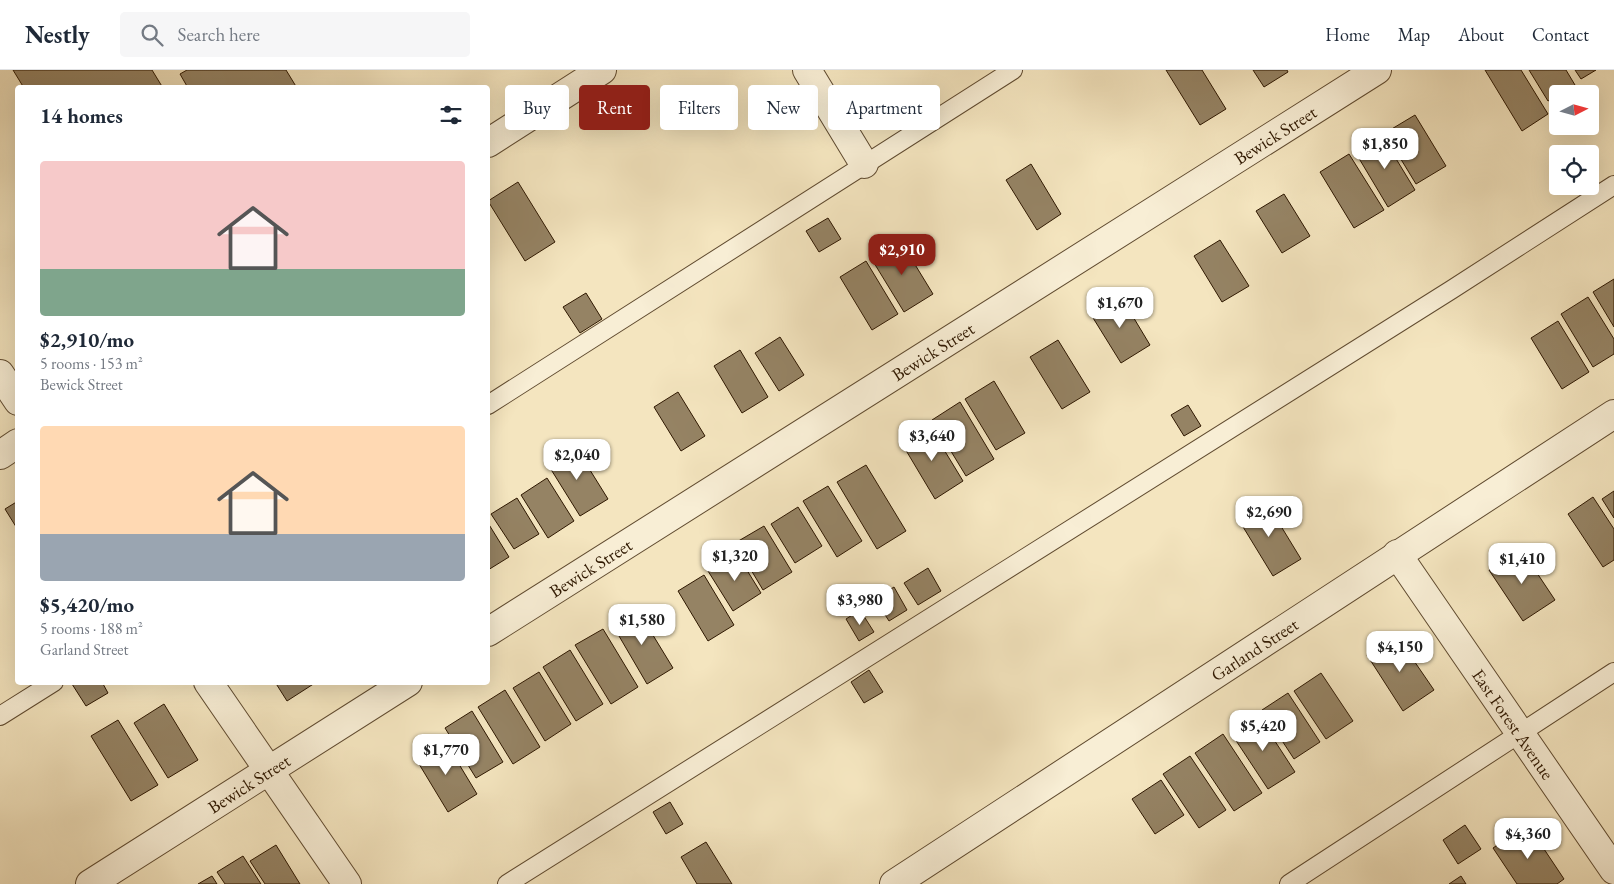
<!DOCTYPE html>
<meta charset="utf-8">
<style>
:root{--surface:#fff;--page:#f6f6f7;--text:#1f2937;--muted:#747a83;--line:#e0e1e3;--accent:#8f2418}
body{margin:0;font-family:"EB Garamond",serif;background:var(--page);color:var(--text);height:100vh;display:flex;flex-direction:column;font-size:19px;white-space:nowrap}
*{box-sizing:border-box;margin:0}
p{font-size:16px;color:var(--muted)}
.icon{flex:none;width:28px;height:28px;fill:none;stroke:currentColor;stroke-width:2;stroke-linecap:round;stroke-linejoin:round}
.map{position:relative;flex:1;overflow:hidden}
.sheet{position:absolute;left:15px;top:15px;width:475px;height:600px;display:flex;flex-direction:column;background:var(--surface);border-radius:5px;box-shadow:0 5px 20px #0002}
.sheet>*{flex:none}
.top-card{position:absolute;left:505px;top:15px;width:475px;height:45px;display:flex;gap:10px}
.needle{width:32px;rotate:84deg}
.controls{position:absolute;left:1549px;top:15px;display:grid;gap:10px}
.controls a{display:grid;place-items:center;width:50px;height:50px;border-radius:5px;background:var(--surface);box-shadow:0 5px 20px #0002;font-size:25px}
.price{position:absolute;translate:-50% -42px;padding:0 11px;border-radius:10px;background:#fff;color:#222;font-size:16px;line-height:32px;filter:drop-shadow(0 1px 2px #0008)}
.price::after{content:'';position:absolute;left:50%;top:30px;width:15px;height:11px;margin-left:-8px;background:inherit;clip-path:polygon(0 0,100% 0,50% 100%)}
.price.current{background:var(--accent);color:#fff}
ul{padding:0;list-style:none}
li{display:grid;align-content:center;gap:10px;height:265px;padding:0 25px}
li span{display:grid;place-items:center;height:155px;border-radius:5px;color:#555}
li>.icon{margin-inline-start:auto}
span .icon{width:90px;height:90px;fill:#fffc;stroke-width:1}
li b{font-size:21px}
h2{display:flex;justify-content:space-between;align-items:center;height:60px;padding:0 25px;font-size:21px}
.tag{padding:0 18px;border-radius:5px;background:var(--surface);box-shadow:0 5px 20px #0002;font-size:18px;line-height:45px}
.tag.current{background:var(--accent);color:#fff}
header{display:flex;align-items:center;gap:30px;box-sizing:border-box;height:70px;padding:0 25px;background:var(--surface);border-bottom:1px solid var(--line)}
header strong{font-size:24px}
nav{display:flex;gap:28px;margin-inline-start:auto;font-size:18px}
.search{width:350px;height:45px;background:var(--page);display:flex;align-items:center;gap:12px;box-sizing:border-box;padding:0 18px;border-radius:5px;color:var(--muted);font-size:19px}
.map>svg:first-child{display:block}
.building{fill:#958364;stroke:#2f1801}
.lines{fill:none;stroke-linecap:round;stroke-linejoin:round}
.lane-casing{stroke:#604b30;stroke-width:20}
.street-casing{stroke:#604b30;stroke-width:30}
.lane{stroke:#f8eed5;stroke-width:18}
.street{stroke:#f8eed5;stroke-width:28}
.labels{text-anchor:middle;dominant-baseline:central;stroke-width:5;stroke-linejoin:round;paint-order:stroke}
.street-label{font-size:18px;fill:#2f1801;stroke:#f8eed5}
</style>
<header>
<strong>Nestly</strong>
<div class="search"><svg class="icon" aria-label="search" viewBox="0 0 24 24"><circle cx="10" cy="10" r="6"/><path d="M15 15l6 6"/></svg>Search here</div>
<nav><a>Home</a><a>Map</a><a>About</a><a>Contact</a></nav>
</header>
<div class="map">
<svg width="1614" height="814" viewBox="0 0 1614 814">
<rect width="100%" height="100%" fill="#f4e5bf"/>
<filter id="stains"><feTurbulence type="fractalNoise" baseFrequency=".004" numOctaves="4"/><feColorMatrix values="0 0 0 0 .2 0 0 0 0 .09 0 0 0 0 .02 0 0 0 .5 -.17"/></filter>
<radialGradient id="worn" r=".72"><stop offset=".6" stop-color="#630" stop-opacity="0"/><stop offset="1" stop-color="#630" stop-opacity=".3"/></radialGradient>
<path class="building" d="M13,0H152L163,18H24Z
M187,0H286L297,18H188L180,4Z
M1166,0H1202L1226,39L1200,55Z
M1253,0H1287L1288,2L1264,17Z
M1485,0H1521L1548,44L1522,61Z
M1529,0H1566L1575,15L1548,31Z
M1575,0H1596L1581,9Z
M1415,45L1446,96L1416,114L1385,63Z
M1381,64L1415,120L1388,137L1354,80Z
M1349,84L1384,140L1354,158L1320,102Z
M1031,94L1061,144L1037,160L1006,110Z
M518,112L555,172L525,191L488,131Z
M1284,124L1310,166L1282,183L1256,141Z
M828,148L841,169L819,182L806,161Z
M900,170L933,224L904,242L871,188Z
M1220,170L1249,216L1222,232L1194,186Z
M866,191L898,244L872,260L840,207Z
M1614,209V257L1593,222Z
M586,223L602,249L580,263L563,237Z
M1120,225L1150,275L1121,293L1090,243Z
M1588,227L1614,269V284L1593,297L1561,244Z
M1558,251L1589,302L1562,319L1531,268Z
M780,267L804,305L779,321L755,283Z
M1058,270L1090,322L1062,339L1030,287Z
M740,280L768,327L742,343L714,296Z
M994,311L1025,363L996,380L965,329Z
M678,322L705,366L681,381L654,337Z
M960,332L994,389L966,406L932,350Z
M1188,335L1201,356L1184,366L1171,345Z
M929,355L963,411L935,429L901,372Z
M575,376L608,429L580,446L547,393Z
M866,395L906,461L877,479L837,412Z
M547,408L574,451L548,468L521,425Z
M828,416L862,471L837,487L803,431Z
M1614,421V448L1602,429Z
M1593,427L1614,459V490L1603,497L1568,444Z
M517,428L539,464L514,479L491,444Z
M1265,430L1301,489L1273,506L1237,447Z
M18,431V460L5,439Z
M798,437L822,476L795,493L771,454Z
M488,453L509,487L488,500Z
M764,456L792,502L763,520L735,473Z
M1521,479L1555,530L1523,551L1489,500Z
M737,484L761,523L733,541L708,501Z
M928,498L941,521L918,535L904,513Z
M704,505L734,555L708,571L678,521Z
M894,517L907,540L889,551L875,529Z
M637,539L673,598L647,614L612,554Z
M860,540L874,562L859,571L846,549Z
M603,559L638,617L611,634L575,575Z
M1397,566L1434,620L1403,641L1367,585Z
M570,580L603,634L576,651L543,597Z
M869,600L883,622L864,633L851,612Z
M539,602L571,654L545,671L513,618Z
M1321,603L1353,651L1326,669L1294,621Z
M75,612H102L108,623L86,636L72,614Z
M275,612H315V613L287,631Z
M505,620L540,677L513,694L478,637Z
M1288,623L1320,672L1294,689L1262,640Z
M164,634L198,690L168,708L134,653Z
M472,641L503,692L476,708L445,658Z
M1258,645L1295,702L1268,719L1231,663Z
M118,650L158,715L131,731L91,666Z
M1223,664L1262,723L1234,741L1195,683Z
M445,671L477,724L448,742L416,689Z
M1190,686L1226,740L1199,758L1163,704Z
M1161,710L1184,745L1155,764L1132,729Z
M670,732L683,754L666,764L653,742Z
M1465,755L1481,779L1458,794L1443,770Z
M1528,755L1564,809L1557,814H1517L1493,778Z
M706,772L732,814H697L681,787Z
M276,775L300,814H265L250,791Z
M243,786L261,814H225L217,802Z
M212,806L217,814H198Z
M1461,806L1466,814H1449Z"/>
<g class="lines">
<g class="lane-casing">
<path id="lane" d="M488,335L1013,0
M0,646L54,612
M507,814L1451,220L1614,115
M1289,814L1614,602"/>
</g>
<g class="street-casing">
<g id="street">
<path d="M807,0L864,94"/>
<path d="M488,73L602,0"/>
<path d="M0,304L18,331"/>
<path d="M0,385L18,373"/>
<path id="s1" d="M1397,484L1614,800"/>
<path id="s2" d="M488,562L1377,0"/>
<path d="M208,612L347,814"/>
<path id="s3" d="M90,814L408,612"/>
<path id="s4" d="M894,814L1614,344"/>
</g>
</g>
<use href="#lane" class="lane"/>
<use href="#street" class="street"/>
</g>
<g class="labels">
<g class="street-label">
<text stroke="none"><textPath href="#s2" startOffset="931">Bewick Street</textPath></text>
<text stroke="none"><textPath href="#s2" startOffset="526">Bewick Street</textPath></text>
<text stroke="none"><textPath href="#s2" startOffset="121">Bewick Street</textPath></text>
<text stroke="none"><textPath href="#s4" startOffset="430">Garland Street</textPath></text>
<text stroke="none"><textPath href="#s1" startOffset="206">East Forest Avenue</textPath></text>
<text stroke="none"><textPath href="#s3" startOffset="188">Bewick Street</textPath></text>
</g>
</g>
<rect width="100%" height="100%" filter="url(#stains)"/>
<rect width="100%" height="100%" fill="url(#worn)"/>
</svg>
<div class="controls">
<a><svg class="needle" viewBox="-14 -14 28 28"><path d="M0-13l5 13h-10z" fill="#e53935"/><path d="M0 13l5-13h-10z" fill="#747a83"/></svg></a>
<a><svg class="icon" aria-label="locate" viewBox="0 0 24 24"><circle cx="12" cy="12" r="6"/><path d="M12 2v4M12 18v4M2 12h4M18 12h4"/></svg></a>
</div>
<b class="price" style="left:1385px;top:100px">$1,850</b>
<b class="price current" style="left:902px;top:206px">$2,910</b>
<b class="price" style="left:1120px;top:259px">$1,670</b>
<b class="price" style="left:932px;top:392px">$3,640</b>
<b class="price" style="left:577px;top:411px">$2,040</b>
<b class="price" style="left:1269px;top:468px">$2,690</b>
<b class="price" style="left:735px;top:512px">$1,320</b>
<b class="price" style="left:1522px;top:515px">$1,410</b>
<b class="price" style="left:860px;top:556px">$3,980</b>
<b class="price" style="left:642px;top:576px">$1,580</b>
<b class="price" style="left:1400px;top:603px">$4,150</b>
<b class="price" style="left:1263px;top:682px">$5,420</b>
<b class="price" style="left:446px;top:706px">$1,770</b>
<b class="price" style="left:1528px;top:790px">$4,360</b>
<div class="top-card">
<a class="tag">Buy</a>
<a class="tag current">Rent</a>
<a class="tag">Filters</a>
<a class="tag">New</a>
<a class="tag">Apartment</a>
</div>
<section class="sheet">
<h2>14 homes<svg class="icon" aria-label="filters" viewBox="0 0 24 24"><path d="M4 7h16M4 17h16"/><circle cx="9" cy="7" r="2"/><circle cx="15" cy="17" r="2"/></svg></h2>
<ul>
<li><span style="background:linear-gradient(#f6c9c9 70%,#7fa58c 0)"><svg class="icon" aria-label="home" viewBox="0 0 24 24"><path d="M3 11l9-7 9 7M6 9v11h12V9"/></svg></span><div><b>$2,910/mo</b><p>5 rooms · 153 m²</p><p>Bewick Street</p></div></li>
<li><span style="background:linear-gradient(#ffd9b3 70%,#9aa5b1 0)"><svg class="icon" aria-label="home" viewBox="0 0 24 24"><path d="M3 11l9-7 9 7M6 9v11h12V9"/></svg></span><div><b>$5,420/mo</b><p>5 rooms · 188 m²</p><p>Garland Street</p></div></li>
</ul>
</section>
</div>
